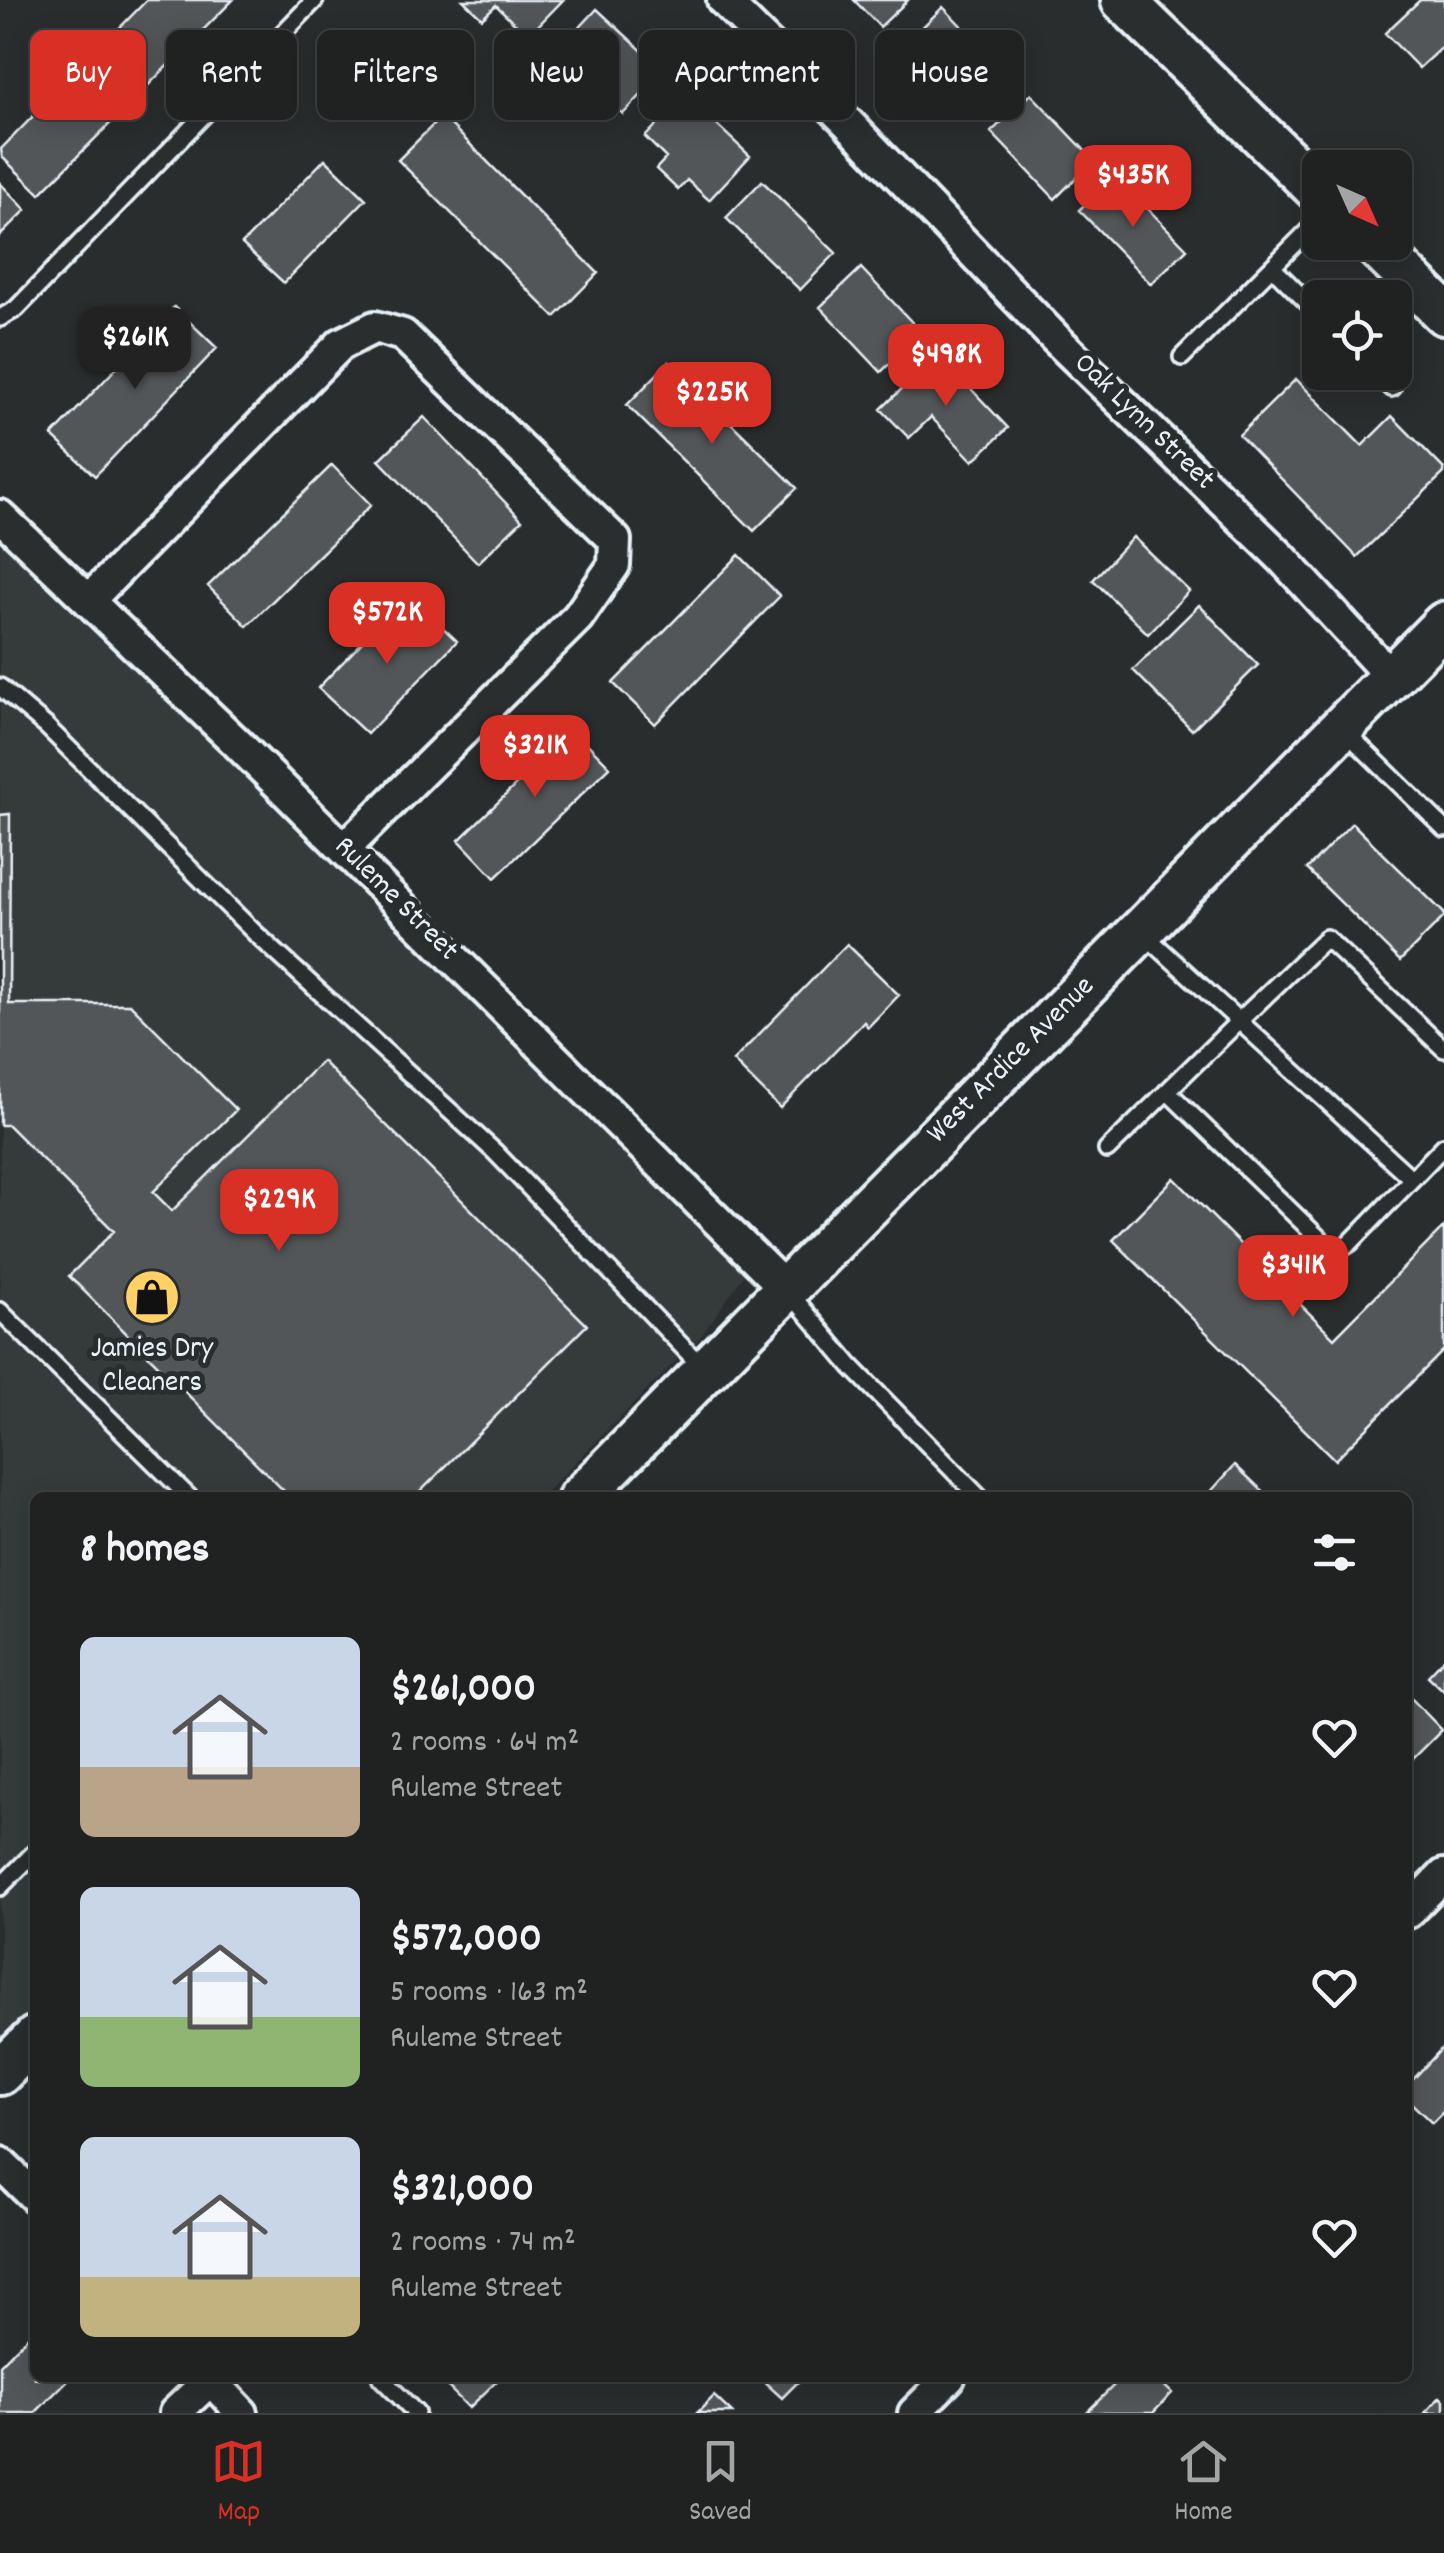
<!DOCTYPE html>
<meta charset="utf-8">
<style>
:root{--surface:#202222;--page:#2d2f2f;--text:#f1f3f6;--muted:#a2a4a5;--line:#3d3f40;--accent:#d93025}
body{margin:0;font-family:Dekko,sans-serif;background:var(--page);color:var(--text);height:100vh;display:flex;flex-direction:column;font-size:38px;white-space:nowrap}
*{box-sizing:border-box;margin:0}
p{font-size:32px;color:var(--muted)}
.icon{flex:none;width:55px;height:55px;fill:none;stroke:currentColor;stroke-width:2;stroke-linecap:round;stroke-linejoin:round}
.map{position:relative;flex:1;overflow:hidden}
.drawer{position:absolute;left:30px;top:1492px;width:1382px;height:890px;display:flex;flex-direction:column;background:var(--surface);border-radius:15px;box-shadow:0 5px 25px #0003,0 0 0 2px var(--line)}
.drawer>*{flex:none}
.banner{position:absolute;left:30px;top:30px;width:1385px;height:90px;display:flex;gap:20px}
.needle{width:65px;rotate:135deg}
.controls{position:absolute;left:1302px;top:150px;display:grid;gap:20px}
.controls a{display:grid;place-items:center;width:110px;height:110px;border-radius:15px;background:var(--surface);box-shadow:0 5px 25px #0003,0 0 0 2px var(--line);font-size:50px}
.price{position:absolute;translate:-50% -85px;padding:0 22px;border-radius:20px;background:var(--accent);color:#fff;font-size:32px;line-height:65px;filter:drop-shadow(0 2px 5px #0008)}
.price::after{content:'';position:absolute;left:50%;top:60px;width:30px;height:22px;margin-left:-15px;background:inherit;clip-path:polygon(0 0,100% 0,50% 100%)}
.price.selected{background:#222;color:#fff}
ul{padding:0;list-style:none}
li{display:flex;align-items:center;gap:30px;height:250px;padding:0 50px}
li span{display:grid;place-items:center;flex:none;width:280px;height:200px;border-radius:15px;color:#555}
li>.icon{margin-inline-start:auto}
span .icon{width:120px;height:120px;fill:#fffc;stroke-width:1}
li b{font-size:42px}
h2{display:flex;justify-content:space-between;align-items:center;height:120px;padding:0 50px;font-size:42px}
.chip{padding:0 35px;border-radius:15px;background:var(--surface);box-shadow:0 5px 25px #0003,0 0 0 2px var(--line);font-size:35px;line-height:90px}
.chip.selected{background:var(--accent);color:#fff}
.tabs{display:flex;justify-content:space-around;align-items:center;height:140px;border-top:2px solid var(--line);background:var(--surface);font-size:28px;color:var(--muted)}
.tabs a{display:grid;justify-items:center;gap:5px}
.tabs .selected{color:var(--accent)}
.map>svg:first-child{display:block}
.built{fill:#363a3b}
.building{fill:#535759;stroke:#e8f1f8;stroke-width:2.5}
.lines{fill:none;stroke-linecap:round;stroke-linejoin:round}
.lane-casing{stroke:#e8f1f8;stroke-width:22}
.street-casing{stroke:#e8f1f8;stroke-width:38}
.secondary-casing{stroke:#e8f1f8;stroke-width:50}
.lane{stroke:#2a2d2e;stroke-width:15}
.street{stroke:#2a2d2e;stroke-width:30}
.secondary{stroke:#2a2d2e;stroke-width:42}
.labels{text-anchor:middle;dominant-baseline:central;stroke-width:10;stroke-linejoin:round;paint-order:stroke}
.street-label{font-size:30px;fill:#e8f1f8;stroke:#2a2d2e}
.poi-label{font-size:30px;fill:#e8f1f8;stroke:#2a2d2e}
</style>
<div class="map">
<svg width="1444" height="2413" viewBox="0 0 1444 2413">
<rect width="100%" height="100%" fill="#2a2d2e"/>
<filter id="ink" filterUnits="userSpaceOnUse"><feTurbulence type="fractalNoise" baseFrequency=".01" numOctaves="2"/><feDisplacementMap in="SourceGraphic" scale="20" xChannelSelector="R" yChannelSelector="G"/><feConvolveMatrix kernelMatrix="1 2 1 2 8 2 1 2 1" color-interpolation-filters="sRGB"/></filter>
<g filter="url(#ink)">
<path class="built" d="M0,538L758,1255L701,1336L541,1497L35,1498V2006L0,2041Z"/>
<path class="building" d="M147,0H233L40,194L2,157L1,149Z
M463,0H563L528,36L496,5L482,18Z
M854,0H908L880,27Z
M1420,0H1444V45L1419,68L1385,33Z
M943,7L1008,74L966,115L901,48Z
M597,9L664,71L623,114L557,52Z
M1031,94L1094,160L1055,199L991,132Z
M685,95L750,156L709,200L687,180L678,190L656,169L666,158L645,137Z
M442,116L598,273L555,317L398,160Z
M325,159L366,199L284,283L242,244Z
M1115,175L1187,249L1151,284L1079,210Z
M762,181L836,253L800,290L726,218Z
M0,183L26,210L0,236Z
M861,268L922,333L881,372L820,307Z
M174,307L217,348L95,476L52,436Z
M938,354L1008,428L973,461L931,417L909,438L881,409Z
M669,362L797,488L754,531L627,405Z
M1296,379L1362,446L1392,416L1444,469V473L1357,557L1239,435Z
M424,417L522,520L478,563L379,460Z
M332,465L371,505L247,626L208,586Z
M1133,537L1189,591L1148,634L1093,580Z
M739,555L780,596L655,724L613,683Z
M415,601L457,641L367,734L318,688L377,627L384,634Z
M1199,605L1258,665L1192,730L1133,670Z
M566,722L610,767L495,878L459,840L523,778L517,771Z
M10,814L9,1004H130L236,1110L153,1192L172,1211L322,1061L587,1325L414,1498H291L69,1276L114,1231L8,1125H0V815Z
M1352,823L1444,913V917L1400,961L1307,869Z
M847,944L899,995L868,1027L864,1022L780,1108L733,1061Z
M1174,1178L1334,1338L1444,1227V1350L1335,1460L1113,1240Z
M1235,1465L1270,1498H1205Z
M1444,1659V1691L1428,1676Z
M1408,1695L1442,1730L1408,1764Z
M1444,2046V2111L1432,2123L1408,2100V2085Z
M35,2329V2378H70L35,2413H0V2365Z
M439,2378H500L469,2408Z
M760,2378H802L782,2398Z
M1121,2378H1156L1172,2393L1153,2413H1086Z
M714,2396L732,2413H697Z
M1440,2397L1444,2401V2413H1425Z"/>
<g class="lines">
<g class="lane-casing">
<path id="lane" d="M1272,267L1320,315
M0,318L16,309L315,0
M1182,357L1320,219
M1377,372L1392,388
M0,687L46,726L255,933L495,1152L703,1368
M1345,731L1444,828
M1144,934L1239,1021L1326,938L1444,1049
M1167,1091L1327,1246L1339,1250L1350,1243L1444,1146
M1107,1150L1239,1021L1412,1179
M789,1292L851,1366L980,1498
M0,1311L190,1498
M0,1887L35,1852
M381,2378L416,2413"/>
</g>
<g class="street-casing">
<path id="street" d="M723,0L848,123L1055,338L1281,557L1392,678
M0,516L235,741L786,1289
M90,599L341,344L375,327L403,335L615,540L614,565L578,617L344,849
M1408,1912L1444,1875
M0,2163L35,2197
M209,2378L242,2413
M175,2413L211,2379
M914,2413L949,2378"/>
</g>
<g class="secondary-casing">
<path id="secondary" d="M1123,0L1320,192
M1372,242L1444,313
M580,1498L1444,624
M0,2073L35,2038"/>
</g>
<use href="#lane" class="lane"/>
<use href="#street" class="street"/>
<use href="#secondary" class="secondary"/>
</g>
</g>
<defs>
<g id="shop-disc" transform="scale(2.875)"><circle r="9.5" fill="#ffd166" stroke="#2a2d2e"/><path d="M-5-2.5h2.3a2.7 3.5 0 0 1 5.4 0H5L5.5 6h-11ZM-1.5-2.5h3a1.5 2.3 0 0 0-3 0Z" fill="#111"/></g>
</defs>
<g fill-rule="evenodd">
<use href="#shop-disc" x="152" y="1297"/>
</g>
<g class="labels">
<g class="street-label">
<text transform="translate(1143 423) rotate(44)">Oak Lynn Street</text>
<text transform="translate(395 900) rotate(45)">Ruleme Street</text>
<text transform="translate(1012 1061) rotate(-45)">West Ardice Avenue</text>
</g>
<g class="poi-label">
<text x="152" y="1350">Jamies Dry<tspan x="152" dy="34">Cleaners</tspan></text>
</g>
</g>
</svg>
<div class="controls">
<a><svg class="needle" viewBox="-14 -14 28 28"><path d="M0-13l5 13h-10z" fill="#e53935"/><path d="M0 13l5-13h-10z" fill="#a2a4a5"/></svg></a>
<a><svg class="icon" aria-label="locate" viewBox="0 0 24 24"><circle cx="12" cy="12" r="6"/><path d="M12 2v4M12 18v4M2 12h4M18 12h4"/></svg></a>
</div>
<b class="price" style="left:1133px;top:230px">$435K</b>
<b class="price selected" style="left:135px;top:392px">$261K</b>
<b class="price" style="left:946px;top:409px">$498K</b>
<b class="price" style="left:712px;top:447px">$225K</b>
<b class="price" style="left:387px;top:667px">$572K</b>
<b class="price" style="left:535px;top:800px">$321K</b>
<b class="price" style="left:279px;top:1254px">$229K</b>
<b class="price" style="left:1293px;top:1320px">$341K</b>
<div class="banner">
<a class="chip selected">Buy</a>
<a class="chip">Rent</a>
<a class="chip">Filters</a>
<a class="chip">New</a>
<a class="chip">Apartment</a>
<a class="chip">House</a>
</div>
<section class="drawer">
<h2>8 homes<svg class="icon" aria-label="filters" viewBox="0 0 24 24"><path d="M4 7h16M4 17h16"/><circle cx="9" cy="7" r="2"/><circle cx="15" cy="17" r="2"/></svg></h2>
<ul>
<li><span style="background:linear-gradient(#c9d6e8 65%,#b9a48a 0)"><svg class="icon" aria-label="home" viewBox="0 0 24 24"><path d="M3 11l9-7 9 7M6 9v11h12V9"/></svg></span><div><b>$261,000</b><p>2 rooms · 64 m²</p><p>Ruleme Street</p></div><svg class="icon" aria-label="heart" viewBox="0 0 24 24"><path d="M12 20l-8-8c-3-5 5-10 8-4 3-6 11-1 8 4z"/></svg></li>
<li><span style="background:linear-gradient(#c9d6e8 65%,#8fb573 0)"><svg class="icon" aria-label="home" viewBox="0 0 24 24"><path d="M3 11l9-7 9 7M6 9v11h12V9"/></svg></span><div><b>$572,000</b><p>5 rooms · 163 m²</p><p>Ruleme Street</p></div><svg class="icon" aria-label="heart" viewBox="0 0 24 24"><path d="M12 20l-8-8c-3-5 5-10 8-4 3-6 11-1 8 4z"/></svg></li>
<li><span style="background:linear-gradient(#c9d6e8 70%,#c2b280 0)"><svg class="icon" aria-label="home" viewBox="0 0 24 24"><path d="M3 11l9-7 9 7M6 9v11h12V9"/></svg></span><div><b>$321,000</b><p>2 rooms · 74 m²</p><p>Ruleme Street</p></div><svg class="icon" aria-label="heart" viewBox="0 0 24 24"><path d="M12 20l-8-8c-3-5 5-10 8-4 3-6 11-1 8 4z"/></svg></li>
</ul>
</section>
</div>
<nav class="tabs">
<a class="selected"><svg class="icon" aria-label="map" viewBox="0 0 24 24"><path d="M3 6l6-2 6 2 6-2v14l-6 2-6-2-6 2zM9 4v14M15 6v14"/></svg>Map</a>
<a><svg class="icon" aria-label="saved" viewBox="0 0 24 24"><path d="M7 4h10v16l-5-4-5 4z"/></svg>Saved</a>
<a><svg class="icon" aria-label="home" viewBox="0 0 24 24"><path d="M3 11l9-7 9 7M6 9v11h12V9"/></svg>Home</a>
</nav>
